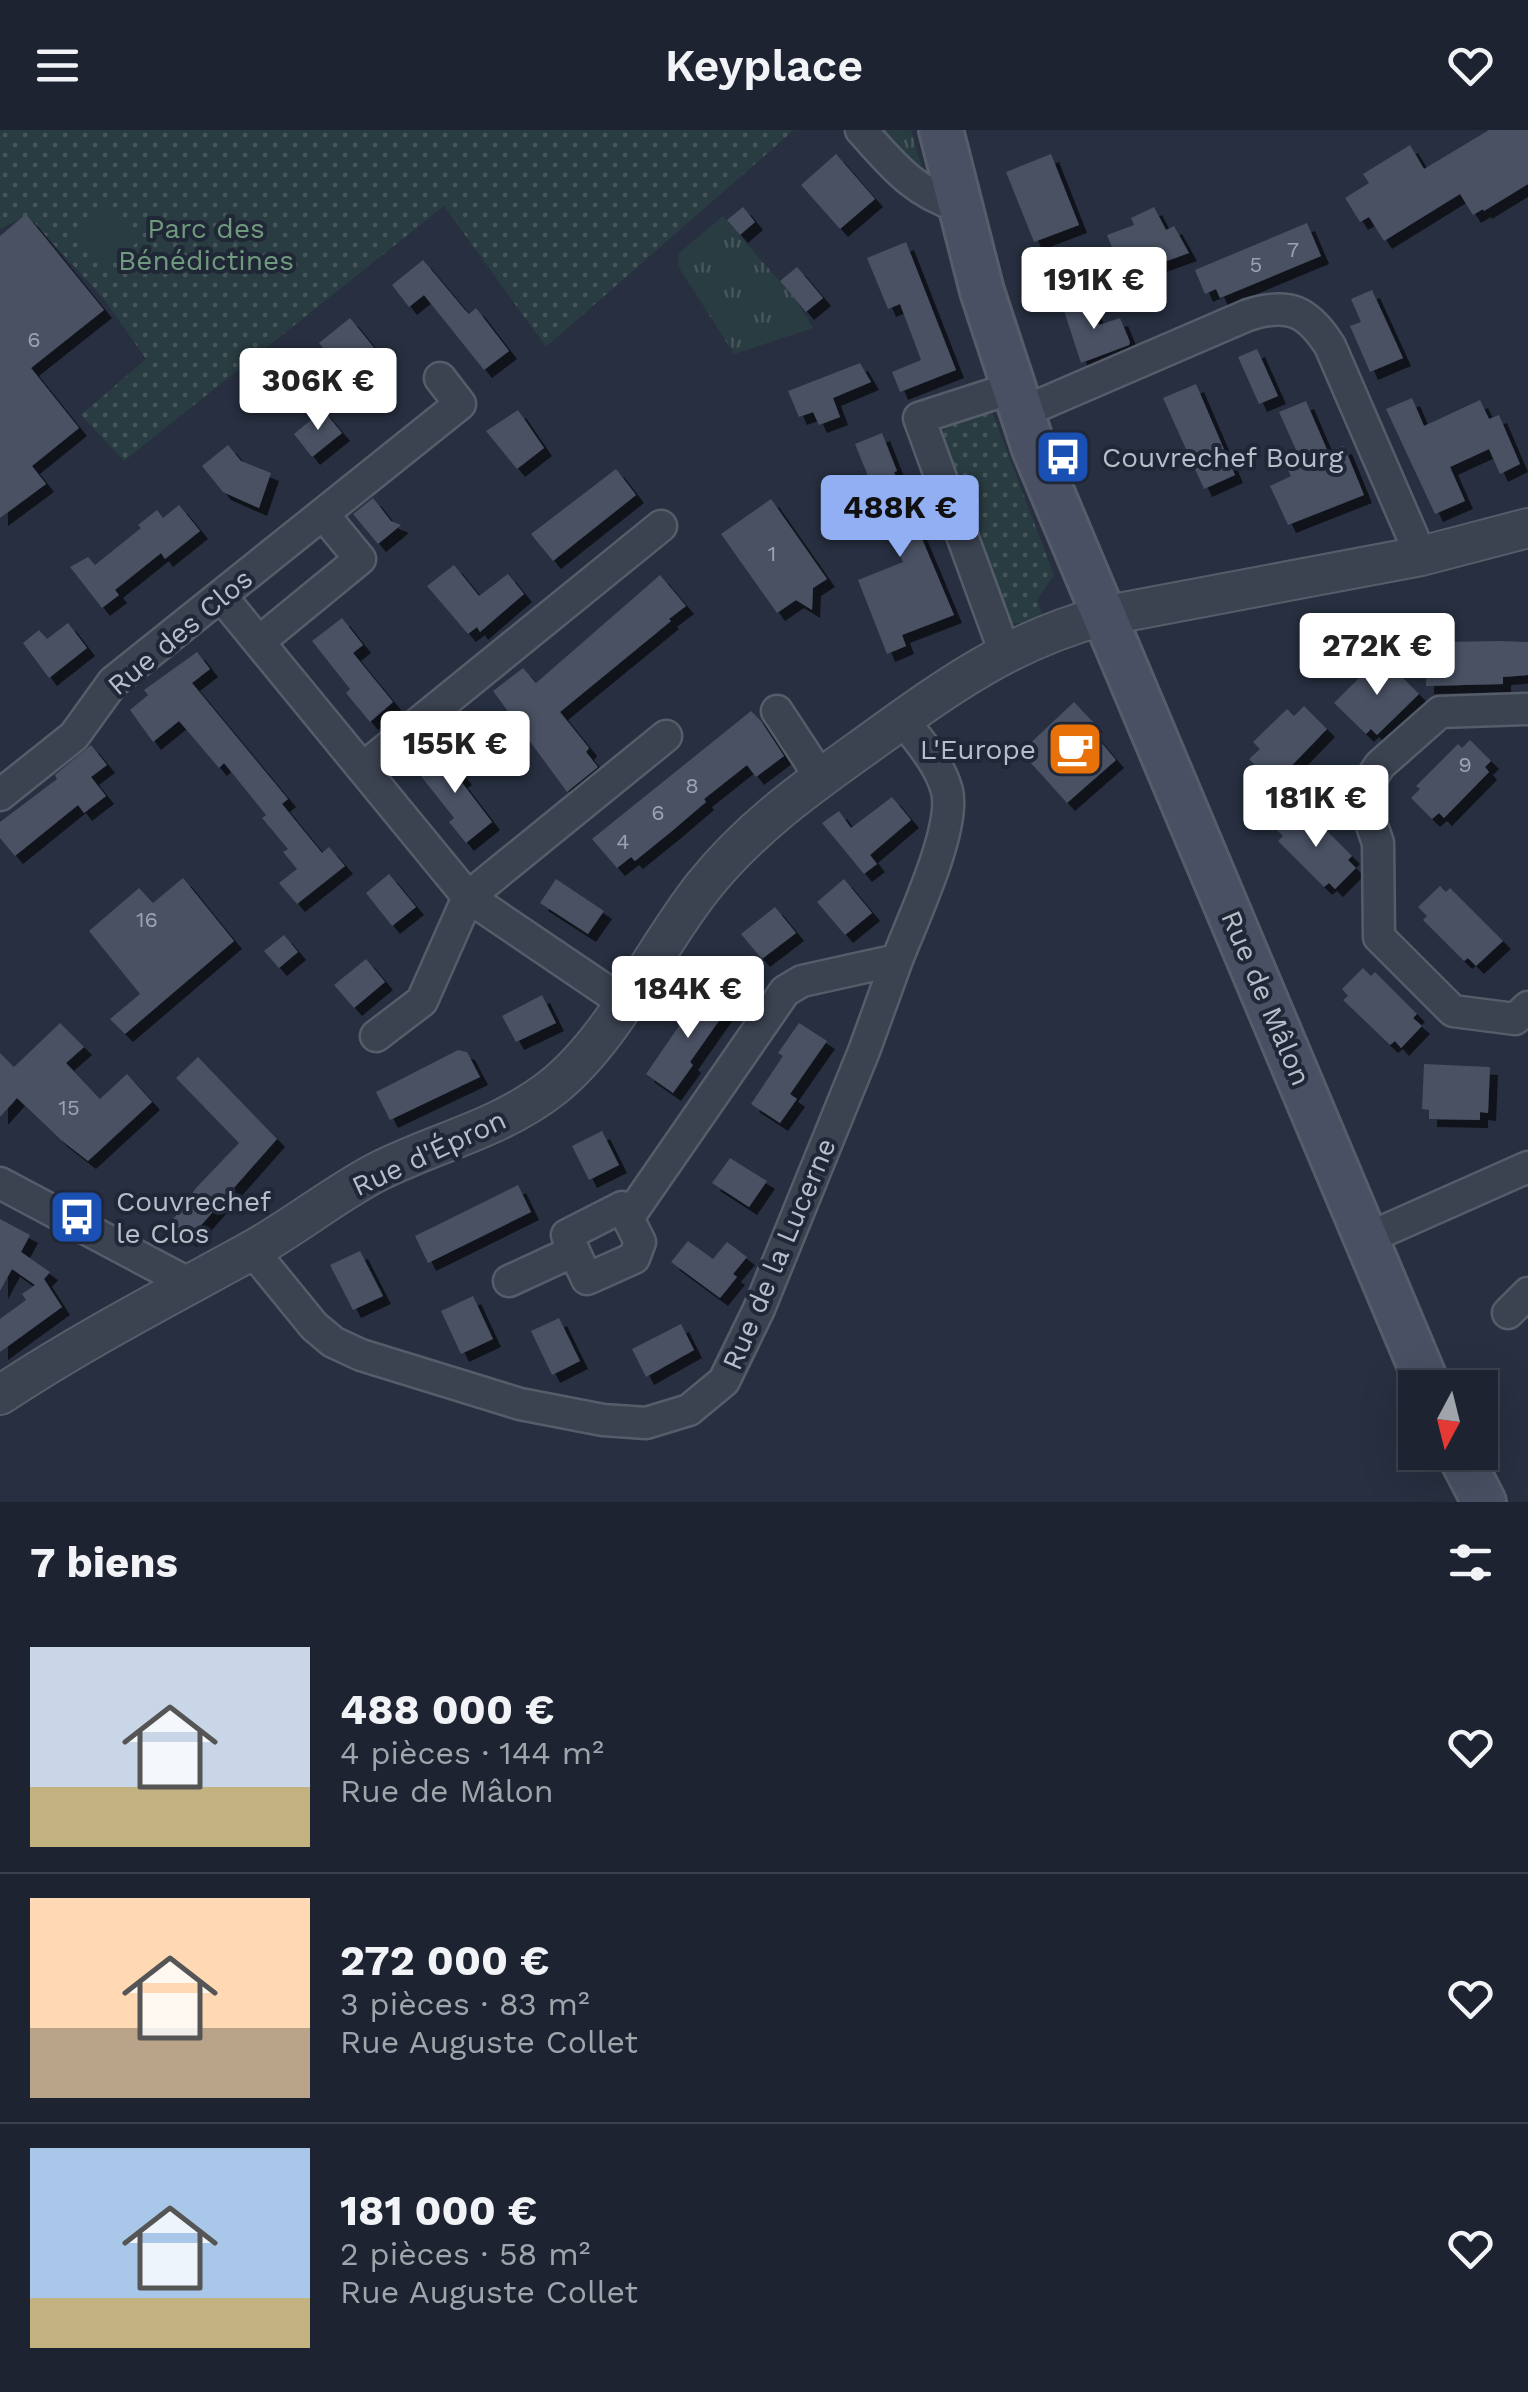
<!DOCTYPE html>
<html lang="fr">
<meta charset="utf-8">
<style>
:root{--surface:#1d2330;--page:#252b38;--text:#f1f3f6;--muted:#a0a4ab;--line:#3b404c;--accent:#93aff4}
body{margin:0;font-family:"Work Sans",sans-serif;background:var(--page);color:var(--text);height:100vh;display:flex;flex-direction:column;font-size:38px;white-space:nowrap}
*{box-sizing:border-box;margin:0}
p{font-size:32px;color:var(--muted)}
.icon{flex:none;width:55px;height:55px;fill:none;stroke:currentColor;stroke-width:2;stroke-linecap:round;stroke-linejoin:round}
.map{position:relative;height:1372px;overflow:hidden}
.side{display:flex;flex-direction:column;background:var(--surface);flex:1}
.side>*{flex:none}
.needle{width:65px;rotate:187deg}
.tools{position:absolute;left:1398px;top:1240px;display:grid;gap:20px}
.tools a{display:grid;place-items:center;width:100px;height:100px;border-radius:0px;background:var(--surface);box-shadow:0 10px 40px #0002,0 0 0 2px var(--line);font-size:50px}
.price{position:absolute;translate:-50% -85px;padding:0 22px;border-radius:10px;background:#fff;color:#222;font-size:32px;line-height:65px;filter:drop-shadow(0 2px 5px #0008)}
.price::after{content:'';position:absolute;left:50%;top:60px;width:30px;height:22px;margin-left:-15px;background:inherit;clip-path:polygon(0 0,100% 0,50% 100%)}
.price.selected{background:var(--accent);color:#111}
ul{padding:0;list-style:none}
li{display:flex;align-items:center;gap:30px;height:250px;padding:0 30px}
li+li{border-top:2px solid var(--line)}
li span{display:grid;place-items:center;flex:none;width:280px;height:200px;border-radius:0px;color:#555}
li>.icon{margin-inline-start:auto}
span .icon{width:120px;height:120px;fill:#fffc;stroke-width:1}
li b{font-size:42px}
h2{display:flex;justify-content:space-between;align-items:center;height:120px;padding:0 30px;font-size:42px}
header{display:flex;justify-content:space-between;align-items:center;height:130px;padding:0 30px;background:var(--surface);font-size:45px;font-weight:600}
.map>svg:first-child{display:block}
.grass{fill:url(#grass-tufts)}
.park{fill:url(#park-dots)}
.pitch{fill:#293c41}
.building{fill:#485164;filter:url(#shadow)}
.lines{fill:none;stroke-linecap:round;stroke-linejoin:round}
.minor-casing{stroke:#565d6a;stroke-width:35}
.tertiary-casing{stroke:#565d6a;stroke-width:42}
.secondary-casing{stroke:#565d6a;stroke-width:48}
.minor{stroke:#3b4250;stroke-width:30}
.tertiary{stroke:#3b4250;stroke-width:38}
.secondary{stroke:#495063;stroke-width:42}
.labels{text-anchor:middle;dominant-baseline:central;stroke-width:8;stroke-linejoin:round;paint-order:stroke}
.number-label{font-size:22px;fill:#9ca2b0}
.park-label{font-size:28px;fill:#709a7e;stroke:#202736}
.poi-label{font-size:28px;fill:#b8bdca;stroke:#202736;text-anchor:start}
.street-label{font-size:28px;fill:#b8bdca;stroke:#202736}
</style>
<header><svg class="icon" aria-label="menu" viewBox="0 0 24 24"><path d="M4 6h16M4 12h16M4 18h16"/></svg>Keyplace<svg class="icon" aria-label="heart" viewBox="0 0 24 24"><path d="M12 20l-8-8c-3-5 5-10 8-4 3-6 11-1 8 4z"/></svg></header>
<div class="map">
<svg width="1528" height="1372" viewBox="0 0 1528 1372">
<defs>
<pattern id="grass-tufts" width="24" height="20" patternUnits="userSpaceOnUse" patternTransform="scale(2.5)"><rect width="24" height="20" fill="#293c41"/><path d="M3 7l-1-3M5 7V3M7 7l1-3M15 17l-1-3M17 17v-4M19 17l1-3" fill="none" stroke="#46565b"/></pattern>
<pattern id="park-dots" width="8" height="8" patternUnits="userSpaceOnUse" patternTransform="scale(2.5)"><rect width="8" height="8" fill="#293c41"/><path d="M2 2h.1M6 6h.1" fill="none" stroke="#46565b" stroke-width="1.8" stroke-linecap="round"/></pattern>
<filter id="shadow"><feDropShadow dx="8" dy="8" stdDeviation="0" flood-color="#0009"/></filter>
</defs>
<rect width="100%" height="100%" fill="#272f40"/>
<path class="grass" d="M874,0H911L922,37L918,44Z
M723,86L796,170L813,198L734,224L678,136L679,123Z"/>
<path class="park" d="M0,0H794L546,217L444,76L124,331L81,285L146,229L103,168L27,85L0,99Z
M992,282L1054,445L1037,470L1043,486L1025,493H1012L942,307V301L958,290Z"/>
<path class="pitch" d="M108,71L140,110L104,140L72,101Z"/>
<path class="building" d="M1489,0H1528V54L1484,81L1483,79L1473,85L1460,64L1384,111L1369,87L1360,92L1345,68L1369,53L1363,44L1410,15L1424,39Z
M836,24L875,69L840,99L801,55Z
M1051,24L1079,95L1034,112L1006,42Z
M743,77L755,92L740,105L727,90Z
M1154,77L1166,100L1174,96L1189,123L1131,144L1123,122L1115,125L1107,105L1134,95L1131,88Z
M26,84L104,180L31,238L79,298L32,336L46,354L0,388V106Z
M1307,93L1321,126L1220,168L1216,159L1205,164L1195,140Z
M906,112L956,240L900,262L892,242L921,230L900,174L888,179L867,128Z
M423,130L465,180L469,184L476,178L509,221L484,240L424,165L409,177L392,155Z
M797,137L823,168L806,182L780,151Z
M1372,160L1403,228L1370,242L1350,196L1361,192L1351,169Z
M1090,170L1099,195L1120,188L1130,212L1129,215L1081,233L1063,178Z
M350,188L375,219L344,244L319,213Z
M1257,219L1278,266L1259,274L1238,227Z
M860,233L871,252L833,268L840,287L819,295L813,282L799,287L788,261Z
M1196,254L1235,345L1204,359L1163,268Z
M1412,268L1424,296L1480,270L1489,289L1499,285L1520,334L1500,344L1489,319L1450,337L1465,371L1435,384L1386,279Z
M1306,271L1328,322L1344,316L1364,365L1288,395L1270,356L1291,346L1286,336L1301,331L1279,282Z
M323,280L342,303L312,327L294,304Z
M518,280L544,318L517,339L486,301Z
M882,303L897,341L894,342L954,485L902,505L906,516L887,524L858,450L903,432L855,314Z
M228,315L241,331L271,343L259,378L223,362L202,336Z
M616,339L636,365L553,431L531,404Z
M373,368L391,391L401,395L378,414L353,384Z
M771,369L827,449L813,458L812,480L796,470L777,483L721,404Z
M179,375L200,401L165,429L161,423L115,460L119,465L102,478L70,437L88,427L95,435L141,398L138,395L157,380L163,388Z
M454,435L479,466L508,444L524,464L480,502L477,497L468,504L427,456Z
M660,445L686,476L669,489L671,491L560,582L589,618L586,622L598,637L567,662L493,561L523,538L536,553Z
M342,488L363,515L353,523L393,572L370,592L346,563L350,559L312,511Z
M68,493L87,518L49,548L23,513L39,500L47,509Z
M1500,511L1528,512V545L1503,547V554L1426,556L1427,519H1442V512Z
M197,522L210,539L192,553L288,669L282,674L322,723L329,717L345,736L297,774L279,753L297,739L283,722L288,719L262,688L266,685L224,633L219,638L179,591L153,612L130,580L148,565L144,560Z
M1376,531L1382,537L1387,532L1419,564L1377,605L1371,599L1366,604L1334,573Z
M1074,572L1095,594L1090,599L1116,630L1067,673L1021,622Z
M1304,576L1327,599L1274,654L1249,629L1260,619L1253,612L1287,579L1294,586Z
M751,581L761,591L784,626L756,647L747,635L704,669L706,672L672,701L635,731L631,727L617,738L592,709Z
M1470,610L1491,631L1485,637L1489,642L1444,688L1439,683L1432,689L1411,668L1420,659L1416,656L1458,614L1462,618Z
M91,615L107,635L91,647L106,666L84,683L78,675L15,726L0,708V692L57,649L55,645Z
M443,620L464,647L460,650L492,692L466,713L449,692L454,688L417,641Z
M892,667L911,690L870,725L877,734L864,744L822,693L839,681L851,698Z
M1298,679L1306,688L1310,684L1352,726L1348,730L1356,738L1335,759L1329,753L1324,757L1278,711L1283,706L1277,700Z
M389,744L416,777L392,796L366,763Z
M183,748L234,811L125,904L110,889L140,864L89,801L139,758L153,773Z
M556,749L604,781L588,804L540,773Z
M844,749L872,783L845,805L817,772Z
M1440,756L1446,762L1450,758L1503,811L1476,836L1468,828L1464,831L1423,790L1427,786L1418,777Z
M775,777L796,803L762,829L741,804Z
M284,805L298,822L279,838L264,821Z
M366,829L385,852L354,878L334,855Z
M1363,838L1371,846L1375,842L1417,884L1413,888L1422,896L1401,918L1395,911L1390,915L1343,870L1348,866L1342,859Z
M705,858L730,875L690,932L693,935L673,963L646,944Z
M542,865L556,893L516,912L502,886Z
M60,893L84,917L66,933L100,969L127,944L152,972L88,1031L61,1010L17,968L0,987V923L14,937Z
M799,893L827,911L790,964L797,969L780,993L751,974L783,926L778,923Z
M458,920L467,922L480,947L390,990L376,962Z
M198,927L277,1009L189,1109L169,1095L196,1058L239,1013L176,948Z
M1424,934L1490,937L1488,983L1480,982V990L1429,989V980L1422,979Z
M602,1001L619,1035L589,1050L572,1016Z
M730,1028L767,1051L749,1077L712,1053Z
M518,1055L531,1082L428,1133L415,1106Z
M0,1089L30,1105L21,1122L50,1142L44,1149L62,1177L0,1222V1189L26,1170L22,1164L35,1155L12,1139L0,1161Z
M688,1111L713,1129L727,1112L747,1127L733,1144L737,1147L720,1168L671,1132Z
M360,1121L383,1166L353,1180L330,1135Z
M473,1166L493,1209L461,1224L441,1181Z
M559,1188L580,1231L552,1245L531,1201Z
M681,1194L694,1220L646,1247L632,1219Z"/>
<g class="lines">
<g class="minor-casing">
<path id="minor" d="M861,0C893,35 912,61 958,76
M1021,283L1248,185C1289,172 1308,181 1330,216L1421,426
M221,466L468,767L623,872
M260,511L360,429L323,384
M1005,523L919,288L1012,258
M1528,579L1440,582L1380,635L1361,664L1378,713L1379,807L1453,881L1515,889L1528,877
M777,581L821,648
M363,638L661,396
M0,665L74,606L113,552L460,274L440,248
M376,906L422,871L468,767L666,606
M0,1053L188,1153
M1368,1108L1528,1037
M252,1120L314,1196L333,1212L361,1225L520,1274L603,1290L646,1293L689,1280L724,1251L759,1179L864,921L897,830
M574,1121L587,1149L634,1128L640,1112L628,1088
M509,1151L574,1121L567,1105L622,1077L628,1088L785,861L802,851L897,830C912,791 956,699 947,661C940,634 919,611 902,589
M1508,1183L1528,1163"/>
</g>
<g class="tertiary-casing">
<path id="tertiary" d="M0,1265C80,1212 165,1168 249,1122C293,1098 333,1065 377,1042C436,1012 500,999 553,957C614,908 654,819 702,758C747,701 802,661 861,619C940,562 1007,511 1103,486L1421,426L1528,398"/>
</g>
<g class="secondary-casing">
<path id="secondary" d="M941,0L982,161L1034,319L1429,1258
M1458,1322L1484,1372"/>
</g>
<use href="#minor" class="minor"/>
<use href="#tertiary" class="tertiary"/>
<use href="#secondary" class="secondary"/>
</g>
<defs>
<g id="bus-square" transform="scale(2.875)"><rect x="-9" y="-9" width="18" height="18" rx="4" fill="#1a4fb4" stroke="#202736"/><path d="M-5-6H5V4H4V6H2V4H-2V6H-4V4H-5ZM-3.5-4V0h7V-4ZM-3.5 1.2v1.5H-2V1.2ZM2 1.2v1.5H3.5V1.2Z" fill="#fff"/></g>
<g id="cafe-square" transform="scale(2.875)"><rect x="-9" y="-9" width="18" height="18" rx="4" fill="#e8710a" stroke="#202736"/><path d="M-5.5-4.5H6V0H3Q3 3.5 0 3.5H-2.5Q-5.5 3.5-5.5 0ZM3-3.2v2h1.7v-2ZM-6 4.5H4V6H-6Z" fill="#fff"/></g>
</defs>
<g fill-rule="evenodd">
<use href="#bus-square" x="1063" y="327"/>
<use href="#cafe-square" x="1075" y="619"/>
<use href="#bus-square" x="77" y="1087"/>
</g>
<g class="labels">
<g class="number-label">
<text x="1293" y="119">7</text>
<text x="1256" y="134">5</text>
<text x="34" y="209">6</text>
<text x="772" y="423">1</text>
<text x="1465" y="634">9</text>
<text x="692" y="655">8</text>
<text x="658" y="682">6</text>
<text x="623" y="711">4</text>
<text x="147" y="789">16</text>
<text x="69" y="977">15</text>
</g>
<g class="park-label">
<text x="206" y="98">Parc des<tspan x="206" dy="32">Bénédictines</tspan></text>
</g>
<g class="poi-label">
<text x="1102" y="327">Couvrechef Bourg</text>
<text x="1036" y="619" text-anchor="end">L'Europe</text>
<text x="116" y="1071">Couvrechef<tspan x="116" dy="32">le Clos</tspan></text>
</g>
<g class="street-label">
<text transform="translate(180 502) rotate(-40)">Rue des Clos</text>
<text transform="translate(1266 868) rotate(67)">Rue de Mâlon</text>
<text transform="translate(429 1023) rotate(-25)">Rue d'Épron</text>
<text transform="translate(779 1124) rotate(-67)">Rue de la Lucerne</text>
</g>
</g>
</svg>
<div class="tools">
<a><svg class="needle" viewBox="-14 -14 28 28"><path d="M0-13l5 13h-10z" fill="#e53935"/><path d="M0 13l5-13h-10z" fill="#a0a4ab"/></svg></a>
</div>
<b class="price" style="left:1094px;top:202px">191K €</b>
<b class="price" style="left:318px;top:303px">306K €</b>
<b class="price selected" style="left:900px;top:430px">488K €</b>
<b class="price" style="left:1377px;top:568px">272K €</b>
<b class="price" style="left:455px;top:666px">155K €</b>
<b class="price" style="left:1316px;top:720px">181K €</b>
<b class="price" style="left:688px;top:911px">184K €</b>
</div>
<section class="side">
<h2>7 biens<svg class="icon" aria-label="filters" viewBox="0 0 24 24"><path d="M4 7h16M4 17h16"/><circle cx="9" cy="7" r="2"/><circle cx="15" cy="17" r="2"/></svg></h2>
<ul>
<li><span style="background:linear-gradient(#c9d6e8 70%,#c2b280 0)"><svg class="icon" aria-label="home" viewBox="0 0 24 24"><path d="M3 11l9-7 9 7M6 9v11h12V9"/></svg></span><div><b>488 000 €</b><p>4 pièces · 144 m²</p><p>Rue de Mâlon</p></div><svg class="icon" aria-label="heart" viewBox="0 0 24 24"><path d="M12 20l-8-8c-3-5 5-10 8-4 3-6 11-1 8 4z"/></svg></li>
<li><span style="background:linear-gradient(#ffd9b3 65%,#b9a48a 0)"><svg class="icon" aria-label="home" viewBox="0 0 24 24"><path d="M3 11l9-7 9 7M6 9v11h12V9"/></svg></span><div><b>272 000 €</b><p>3 pièces · 83 m²</p><p>Rue Auguste Collet</p></div><svg class="icon" aria-label="heart" viewBox="0 0 24 24"><path d="M12 20l-8-8c-3-5 5-10 8-4 3-6 11-1 8 4z"/></svg></li>
<li><span style="background:linear-gradient(#a9c7e8 75%,#c2b280 0)"><svg class="icon" aria-label="home" viewBox="0 0 24 24"><path d="M3 11l9-7 9 7M6 9v11h12V9"/></svg></span><div><b>181 000 €</b><p>2 pièces · 58 m²</p><p>Rue Auguste Collet</p></div><svg class="icon" aria-label="heart" viewBox="0 0 24 24"><path d="M12 20l-8-8c-3-5 5-10 8-4 3-6 11-1 8 4z"/></svg></li>
</ul>
</section>
